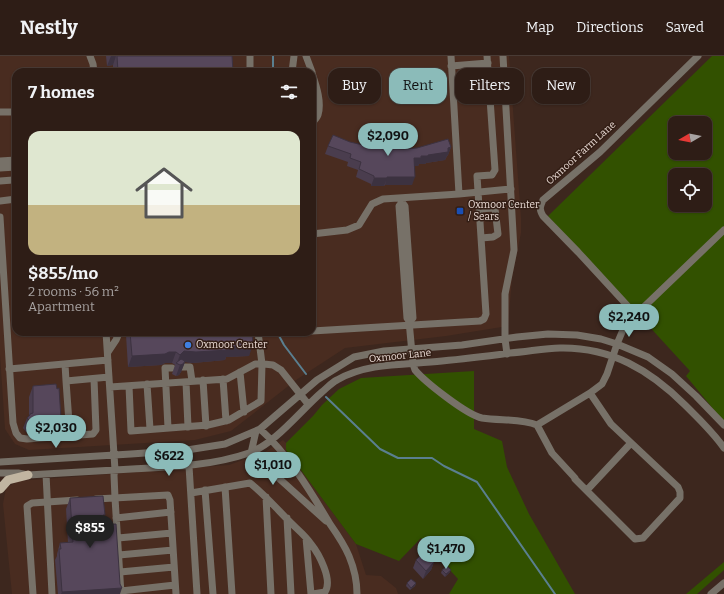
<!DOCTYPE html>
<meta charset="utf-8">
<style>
:root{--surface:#2e1d16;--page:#36261f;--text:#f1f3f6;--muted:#a7a2a1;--line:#493b35;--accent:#8bbbb9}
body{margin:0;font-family:Bitter,serif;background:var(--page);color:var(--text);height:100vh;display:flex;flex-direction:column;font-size:15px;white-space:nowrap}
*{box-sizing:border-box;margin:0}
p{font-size:13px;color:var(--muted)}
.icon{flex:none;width:22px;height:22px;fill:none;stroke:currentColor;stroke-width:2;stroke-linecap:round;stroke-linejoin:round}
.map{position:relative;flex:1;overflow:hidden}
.drawer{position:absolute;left:12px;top:12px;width:304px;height:268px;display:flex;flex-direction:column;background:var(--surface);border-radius:12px;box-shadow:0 1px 3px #0004,0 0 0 1px var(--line)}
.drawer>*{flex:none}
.guide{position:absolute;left:328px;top:12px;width:336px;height:36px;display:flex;gap:8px}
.needle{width:26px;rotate:260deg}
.fabs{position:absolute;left:668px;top:60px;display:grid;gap:8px}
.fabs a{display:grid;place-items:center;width:44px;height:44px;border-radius:8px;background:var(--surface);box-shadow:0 1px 3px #0004,0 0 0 1px var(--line);font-size:20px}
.price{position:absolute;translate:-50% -34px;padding:0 9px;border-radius:14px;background:var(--accent);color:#111;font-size:13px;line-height:26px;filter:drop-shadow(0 1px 2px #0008)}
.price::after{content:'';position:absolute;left:50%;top:24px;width:12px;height:9px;margin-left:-6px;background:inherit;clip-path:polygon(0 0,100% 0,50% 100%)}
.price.active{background:#222;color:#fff}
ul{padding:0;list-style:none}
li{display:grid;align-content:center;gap:8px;height:212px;padding:0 16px}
li span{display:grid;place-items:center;height:124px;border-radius:12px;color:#555}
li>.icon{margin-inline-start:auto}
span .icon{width:72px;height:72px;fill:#fffc;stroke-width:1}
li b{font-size:17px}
h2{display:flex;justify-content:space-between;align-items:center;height:48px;padding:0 16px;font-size:17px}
.chip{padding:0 14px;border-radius:12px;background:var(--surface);box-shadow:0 1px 3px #0004,0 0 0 1px var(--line);font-size:14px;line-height:36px}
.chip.active{background:var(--accent);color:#111}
header{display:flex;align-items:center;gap:24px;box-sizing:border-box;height:56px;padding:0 20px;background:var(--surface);border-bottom:1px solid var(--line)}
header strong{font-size:19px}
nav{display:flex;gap:22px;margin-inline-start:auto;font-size:14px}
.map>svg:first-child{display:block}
.built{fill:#492c20;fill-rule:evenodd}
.green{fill:#325100;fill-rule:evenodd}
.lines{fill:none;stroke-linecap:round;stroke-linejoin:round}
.stream{stroke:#5a7f90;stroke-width:2}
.minor{stroke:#777168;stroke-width:7}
.major{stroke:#c1b5a1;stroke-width:9}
.wall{fill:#4a3d4e}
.shaded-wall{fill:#3c3240}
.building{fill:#56475b;stroke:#3c3240}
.transit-dot{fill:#1a4fb4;stroke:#331e15;stroke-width:1.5}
.shop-dot{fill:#3f7fe0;stroke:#331e15;stroke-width:1.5}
.labels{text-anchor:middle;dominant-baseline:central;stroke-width:3;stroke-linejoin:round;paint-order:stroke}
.street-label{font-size:10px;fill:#e9dad4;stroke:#331e15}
.poi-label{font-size:10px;fill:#e9dad4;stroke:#331e15;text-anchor:start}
</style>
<header>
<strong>Nestly</strong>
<nav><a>Map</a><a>Directions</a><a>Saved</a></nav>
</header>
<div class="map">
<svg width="724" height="538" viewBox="0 0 724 538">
<rect width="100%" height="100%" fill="#3d271e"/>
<path class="built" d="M0,0H509L521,162V177L512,222L508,270L446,280L345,292L296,324L231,375L195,384L29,394L15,388L5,373L0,299ZM16,16H312V276H16Z
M283,384L286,387V394L356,488L366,519L381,520L396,532L398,538H12L3,448L6,432L18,425L229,409L265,396Z"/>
<path class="green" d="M712,0H724V366L686,320L690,315L548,160ZM675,67H705V97H675ZM675,119H705V149H675Z
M474,315V373L502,385L507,411L529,458L575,538H449L458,523L421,482L399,505L356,488L286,394V387L313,360L322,349L339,333L361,322Z
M724,506V514L697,538H686Z"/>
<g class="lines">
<path class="stream" d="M273,16V0
M277,276L284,289L306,318
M326,341L380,393L398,402H432L444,410L477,426L555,538"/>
<path class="minor" d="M90,0L93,8L94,16
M306,0L312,16
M451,0L459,138
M503,0L514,194L505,238V283L507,298
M451,10L488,7
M250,16V0
M292,16L294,0
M312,17C316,29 322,46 318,59C317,62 314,65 312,67
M0,56H16
M0,105L16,104
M0,112L16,111
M0,125L13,124
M402,142V146L405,150L413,262L409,265
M0,145L16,143
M402,146L399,150L407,262L409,265L413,308L415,314C425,326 467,359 482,362C500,365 520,362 537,369L590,337L602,328L607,318L617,288L625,269L724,174
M480,153L493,152L495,153L498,178L493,181L481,182
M0,161L13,367L16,377L20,382L27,383L93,378L96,374L94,323
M312,178L347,174L359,169L372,148L383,143L459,138L511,133
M636,259L578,196L543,160C539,153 540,151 543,144L600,96L698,0
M312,275L480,265L484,263L486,258L477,120L492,119L495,114L487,0
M106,276L115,414L114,419L115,442L121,538
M108,296L116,284L119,277
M65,308L66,325
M181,311H190L192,325
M9,313L108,304
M240,316L244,356
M223,323L226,365
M203,324L206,370
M186,326L188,371
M147,328L150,373
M129,330L131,375L208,369L229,364L261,345L262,308L258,276
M110,331L227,323L255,308H264L273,309L281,314L308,348
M537,369L552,397L575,422
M168,372L165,312H172
M260,373C288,398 311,436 330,468C337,478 344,488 349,500C354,512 357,525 357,538
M256,375L251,397L326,465
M70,380L66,325L109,321
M0,406L131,398L187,394L225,388L260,373L317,324L354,301L384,295L462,289L517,281L548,278L577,279L601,283L617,288L648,301L672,318L696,340L724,369
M189,410L197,538
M0,417H18L28,419C63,417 97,415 132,413C171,411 211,410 249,397C275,388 301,354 322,336C327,332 331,327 337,324C368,306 407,309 442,305C465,303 488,300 510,297C527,296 544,292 560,292C611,291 650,314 685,349C699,363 713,376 724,392
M46,418L52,538
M575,423L635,483L643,482L680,442V436L678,431L611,368L590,337
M225,431L232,538
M205,434L213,538
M587,434L631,387
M191,437L250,427C265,439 277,453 290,466C297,473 306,480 311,488C319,498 333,524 325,536L313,538
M266,441L271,538
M96,443L168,439L170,444L176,538
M116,462L171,456
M287,462L291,538
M118,482L172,477
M306,482L311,538
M119,499L173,494
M120,516L174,511
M121,535L175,529
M33,538L27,450L32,447L77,444
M711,538L724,527"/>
<path class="major" d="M0,433L8,424L28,419"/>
</g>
<path class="wall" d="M106,0H232L233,16H113V9L107,10Z
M350,86L376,92L404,93L451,91L448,99L447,100L445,104L426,107L425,108H419L418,110H414L412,129H385L384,130H371V128L356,121L358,114L347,110L348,106L325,98L328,90Z
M124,276H252L249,300L226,301L225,304L193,307L185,306L181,316L179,319L176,320L172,318L175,309L172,307H165L161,309L128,311L126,279Z
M33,330L57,333L61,363L57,373L35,376V373L27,377L23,372L27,362L29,360V341Z
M70,442L103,463V469L120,538H58L55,504L57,500V498L60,487H68L66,453Z
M416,504L433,505L434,506L431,514L423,523L413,512Z
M442,514L450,516L445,521L441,517Z
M407,527H416L415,530L410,534L406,530Z"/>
<path class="shaded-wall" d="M111,0H116L113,9L107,10Z
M451,91L448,99L447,100L445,104L426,107L425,108H419L418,110H411L414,102L428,99Z
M387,121H415L412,129H385Z
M374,122H387L384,130H371Z
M253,289L249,300L226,301L225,304L193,307L185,306L181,316L179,319L176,320L180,309L177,307L180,299L184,295Z
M169,296H176L172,307H165L161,309L128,311L132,300Z
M39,362L35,373L27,377L31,367Z
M61,363L57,373L35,376L39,365Z
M436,498L433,506L430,502Z
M434,506L431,514L423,523L426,515Z
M451,514L450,516L445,521L446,518Z
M416,527L415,530L410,534L411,532Z
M122,532L120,538H61L62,536Z"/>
<path class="building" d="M117,0H232L233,16H118Z
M333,79L350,86L376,92L404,93L417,92L448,83L451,91L448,92V96L428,99V100H421V102H414L415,121H387V122H374V120L359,113L361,106L350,102L351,98L328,90Z
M130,276H252L253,289L228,291V294L196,296L184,295L180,299L176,296H169L165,298L132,300Z
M181,303L185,305L183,308L180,309L176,307Z
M56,328L57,333L59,332L61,363L39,365V362L31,367L27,362L30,359V358L33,357V330Z
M103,440L105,459H103V469L116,468L120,528L122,532L62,536L59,493H61L60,487L73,486L70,442Z
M431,493L436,498L430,502L434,506L426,515L416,504L424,496L426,498Z
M447,510L451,514L446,518L442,514Z
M411,523L416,527L411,532L407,527Z"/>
<rect class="transit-dot" x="456" y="151" width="8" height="8" rx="2"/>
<circle class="shop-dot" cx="188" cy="289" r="4"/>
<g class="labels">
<g class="street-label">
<text transform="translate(581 97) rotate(-42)">Oxmoor Farm Lane</text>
<text transform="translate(400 300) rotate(-6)">Oxmoor Lane</text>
</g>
<g class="poi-label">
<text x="468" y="149">Oxmoor Center<tspan x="468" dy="12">/ Sears</tspan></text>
<text x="196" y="289">Oxmoor Center</text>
</g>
</g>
</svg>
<div class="fabs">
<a><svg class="needle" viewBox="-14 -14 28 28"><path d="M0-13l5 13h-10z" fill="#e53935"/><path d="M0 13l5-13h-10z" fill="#a7a2a1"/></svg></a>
<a><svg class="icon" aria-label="locate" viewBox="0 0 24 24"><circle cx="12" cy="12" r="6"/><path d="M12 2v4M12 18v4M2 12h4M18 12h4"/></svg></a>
</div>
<b class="price" style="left:388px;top:101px">$2,090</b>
<b class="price" style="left:629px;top:282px">$2,240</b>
<b class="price" style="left:56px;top:393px">$2,030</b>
<b class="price" style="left:169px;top:421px">$622</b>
<b class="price" style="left:273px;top:430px">$1,010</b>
<b class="price active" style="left:90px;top:493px">$855</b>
<b class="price" style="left:446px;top:514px">$1,470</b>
<div class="guide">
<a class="chip">Buy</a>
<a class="chip active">Rent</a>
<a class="chip">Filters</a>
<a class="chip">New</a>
</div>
<section class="drawer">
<h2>7 homes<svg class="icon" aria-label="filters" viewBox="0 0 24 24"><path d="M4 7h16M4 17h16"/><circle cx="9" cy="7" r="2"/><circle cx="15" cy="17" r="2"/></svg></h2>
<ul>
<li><span style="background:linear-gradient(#dfe7d0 60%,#c2b280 0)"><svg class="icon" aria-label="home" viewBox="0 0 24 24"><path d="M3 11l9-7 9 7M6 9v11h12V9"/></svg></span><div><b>$855/mo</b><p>2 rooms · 56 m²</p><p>Apartment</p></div></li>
</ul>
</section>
</div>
